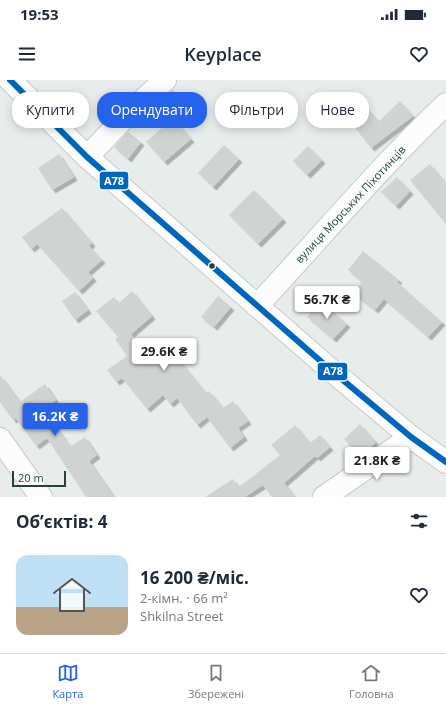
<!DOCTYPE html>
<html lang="uk">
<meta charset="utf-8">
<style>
:root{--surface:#fff;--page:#f6f6f7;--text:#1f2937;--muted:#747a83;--line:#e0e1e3;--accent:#2563eb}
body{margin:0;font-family:"Open Sans",sans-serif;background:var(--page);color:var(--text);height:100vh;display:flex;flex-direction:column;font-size:15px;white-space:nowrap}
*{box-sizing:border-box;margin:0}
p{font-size:13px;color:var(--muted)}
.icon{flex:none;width:22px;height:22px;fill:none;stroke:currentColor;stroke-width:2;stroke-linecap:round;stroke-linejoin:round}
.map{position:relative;height:417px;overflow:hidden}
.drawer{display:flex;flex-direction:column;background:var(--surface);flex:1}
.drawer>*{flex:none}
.top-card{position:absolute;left:12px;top:12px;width:422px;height:36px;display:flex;gap:8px}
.scale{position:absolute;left:12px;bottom:10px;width:54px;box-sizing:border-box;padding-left:4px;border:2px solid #24423a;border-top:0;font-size:11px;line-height:14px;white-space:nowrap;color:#24423a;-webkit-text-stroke:3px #f7fbf9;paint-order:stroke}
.price{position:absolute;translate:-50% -34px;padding:0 9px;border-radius:4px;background:#fff;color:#222;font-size:13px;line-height:26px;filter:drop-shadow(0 1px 2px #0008)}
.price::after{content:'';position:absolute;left:50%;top:24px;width:12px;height:9px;margin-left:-6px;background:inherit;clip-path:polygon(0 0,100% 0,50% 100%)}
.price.active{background:var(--accent);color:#fff}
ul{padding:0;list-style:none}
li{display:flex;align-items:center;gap:12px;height:100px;padding:0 16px}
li+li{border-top:1px solid var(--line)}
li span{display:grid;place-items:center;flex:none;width:112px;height:80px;border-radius:12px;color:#555}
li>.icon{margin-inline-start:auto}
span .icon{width:48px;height:48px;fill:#fffc;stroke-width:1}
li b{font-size:17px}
h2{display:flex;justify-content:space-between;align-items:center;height:48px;padding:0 16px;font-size:17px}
.chip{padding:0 14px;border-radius:16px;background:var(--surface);box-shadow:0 2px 10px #0003;font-size:14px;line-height:36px}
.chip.active{background:var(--accent);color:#fff}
.status{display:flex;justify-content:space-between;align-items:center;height:28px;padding:0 20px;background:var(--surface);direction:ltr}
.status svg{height:11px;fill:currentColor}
header{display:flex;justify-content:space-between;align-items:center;height:52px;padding:0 16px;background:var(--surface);font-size:18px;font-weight:600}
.menu{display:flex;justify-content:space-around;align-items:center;height:56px;border-top:1px solid var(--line);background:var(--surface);font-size:11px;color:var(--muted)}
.menu a{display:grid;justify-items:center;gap:2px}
.menu .active{color:var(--accent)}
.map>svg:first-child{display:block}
.building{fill:#cfd4d2;filter:url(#shadow)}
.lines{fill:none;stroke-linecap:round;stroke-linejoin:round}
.minor-casing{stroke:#c5cac8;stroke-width:24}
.minor{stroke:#fcfcfc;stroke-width:22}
.bus-1-casing{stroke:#f7fbf9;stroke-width:9}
.bus-1{stroke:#0065bd;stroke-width:6}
.bus-dot{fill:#24423a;stroke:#f7fbf9;stroke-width:1.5}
.labels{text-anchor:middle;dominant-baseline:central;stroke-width:3;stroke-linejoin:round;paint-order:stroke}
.street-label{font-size:11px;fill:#24423a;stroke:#f7fbf9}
.line-badge{stroke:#f7fbf9;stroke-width:1.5}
.badge-label{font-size:11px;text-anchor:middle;font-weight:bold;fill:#fff}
</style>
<div class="status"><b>19:53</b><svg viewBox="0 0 49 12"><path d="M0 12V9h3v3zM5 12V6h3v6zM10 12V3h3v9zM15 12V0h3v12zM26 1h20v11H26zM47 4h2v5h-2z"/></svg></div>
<header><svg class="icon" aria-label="menu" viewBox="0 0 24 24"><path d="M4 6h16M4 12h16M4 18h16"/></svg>Keyplace<svg class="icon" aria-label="heart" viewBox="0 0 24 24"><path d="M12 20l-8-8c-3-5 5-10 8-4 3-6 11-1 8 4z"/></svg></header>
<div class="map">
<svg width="446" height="417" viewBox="0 0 446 417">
<defs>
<filter id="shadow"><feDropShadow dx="3.5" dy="3.5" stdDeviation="0" flood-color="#0004"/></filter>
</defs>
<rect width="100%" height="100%" fill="#e8edeb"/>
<path class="building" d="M173,10L184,22L168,36L157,24Z
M400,21L413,36L371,68L352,44L369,30L378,42Z
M173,38L191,59L164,82L146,62Z
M128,52L141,62L128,79L114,67Z
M224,65L239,79L213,107L198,93Z
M308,66L322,80L307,95L293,81Z
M59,74L74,97L52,110L38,88Z
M430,84L446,104V144L410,100Z
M397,97L410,111L396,126L381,112Z
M254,110L283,139L258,164L229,135Z
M62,128L92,163L89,166L102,180L88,192L93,198L79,211L37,164L31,169L22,157Z
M363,171L399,200L397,202L442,242L428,257L384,219L375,230L353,213L362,202L348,190Z
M132,211L152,236L131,254L149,277L165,263L206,313L209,311L223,328L233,321L248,341L238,348L244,357L230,368L207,337L197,345L177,318L170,324L163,315L147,329L122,298L116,302L107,290L127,276L115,259L118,257L96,231L114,217L119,223Z
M75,212L88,230L75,240L62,221Z
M218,216L231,227L214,247L201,237Z
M320,221L347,244L333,259L307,237Z
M0,295L20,322L45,304L56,320L44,330L67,362L68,361L71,366L85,357L97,375L89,381L114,417H86L47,358L36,366L16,338L13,340L0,322Z
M360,344L376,362L360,377L344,359Z
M295,345L310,363L320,355L330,367L317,378L315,376L284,403L295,417H272L263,405L245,417H205L233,399L239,407L280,375L271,365Z"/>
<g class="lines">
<g class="minor-casing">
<path id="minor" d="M10,0L87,77L332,291L411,357L446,382
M87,77L130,32L165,0
M257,226C320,158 379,88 446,24
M0,359L41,417
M324,417L411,357"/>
</g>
<use href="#minor" class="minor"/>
<g class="bus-1-casing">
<path id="bus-1" d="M10,0L87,77L332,291L411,357L446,382"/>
</g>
<use href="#bus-1" class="bus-1"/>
</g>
<circle class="bus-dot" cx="212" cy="186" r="3.5"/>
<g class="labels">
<g class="street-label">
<text transform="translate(350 124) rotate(-47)">вулиця Морських Піхотинців</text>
</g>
</g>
<g class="line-badge">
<rect x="99" y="91" width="30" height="19" rx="4" fill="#0065bd"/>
<rect x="317" y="282" width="31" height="19" rx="4" fill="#0065bd"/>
</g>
<g class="badge-label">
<text x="114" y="105">А78</text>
<text x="333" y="295">А78</text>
</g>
</svg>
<div class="scale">20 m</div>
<b class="price" style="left:327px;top:240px">56.7K ₴</b>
<b class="price" style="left:164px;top:292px">29.6K ₴</b>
<b class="price active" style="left:55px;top:357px">16.2K ₴</b>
<b class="price" style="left:377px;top:401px">21.8K ₴</b>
<div class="top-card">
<a class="chip">Купити</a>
<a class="chip active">Орендувати</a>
<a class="chip">Фільтри</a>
<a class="chip">Нове</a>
</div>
</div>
<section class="drawer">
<h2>Об’єктів: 4<svg class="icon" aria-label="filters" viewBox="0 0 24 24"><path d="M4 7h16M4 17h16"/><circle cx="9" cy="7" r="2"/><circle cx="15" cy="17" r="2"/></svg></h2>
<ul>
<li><span style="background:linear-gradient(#bfe0f5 65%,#b9a48a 0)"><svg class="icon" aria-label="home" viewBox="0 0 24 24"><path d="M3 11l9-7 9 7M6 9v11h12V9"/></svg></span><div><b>16 200 ₴/міс.</b><p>2-кімн. · 66 m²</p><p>Shkilna Street</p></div><svg class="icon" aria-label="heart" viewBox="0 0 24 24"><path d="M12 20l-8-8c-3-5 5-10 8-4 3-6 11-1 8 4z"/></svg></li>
</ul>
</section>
<nav class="menu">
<a class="active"><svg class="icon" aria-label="map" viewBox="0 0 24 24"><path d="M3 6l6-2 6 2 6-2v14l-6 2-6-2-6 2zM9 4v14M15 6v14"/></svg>Карта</a>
<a><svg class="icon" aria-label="saved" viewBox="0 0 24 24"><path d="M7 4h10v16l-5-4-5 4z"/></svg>Збережені</a>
<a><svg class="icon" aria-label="home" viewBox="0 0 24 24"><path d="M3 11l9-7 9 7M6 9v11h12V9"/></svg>Головна</a>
</nav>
